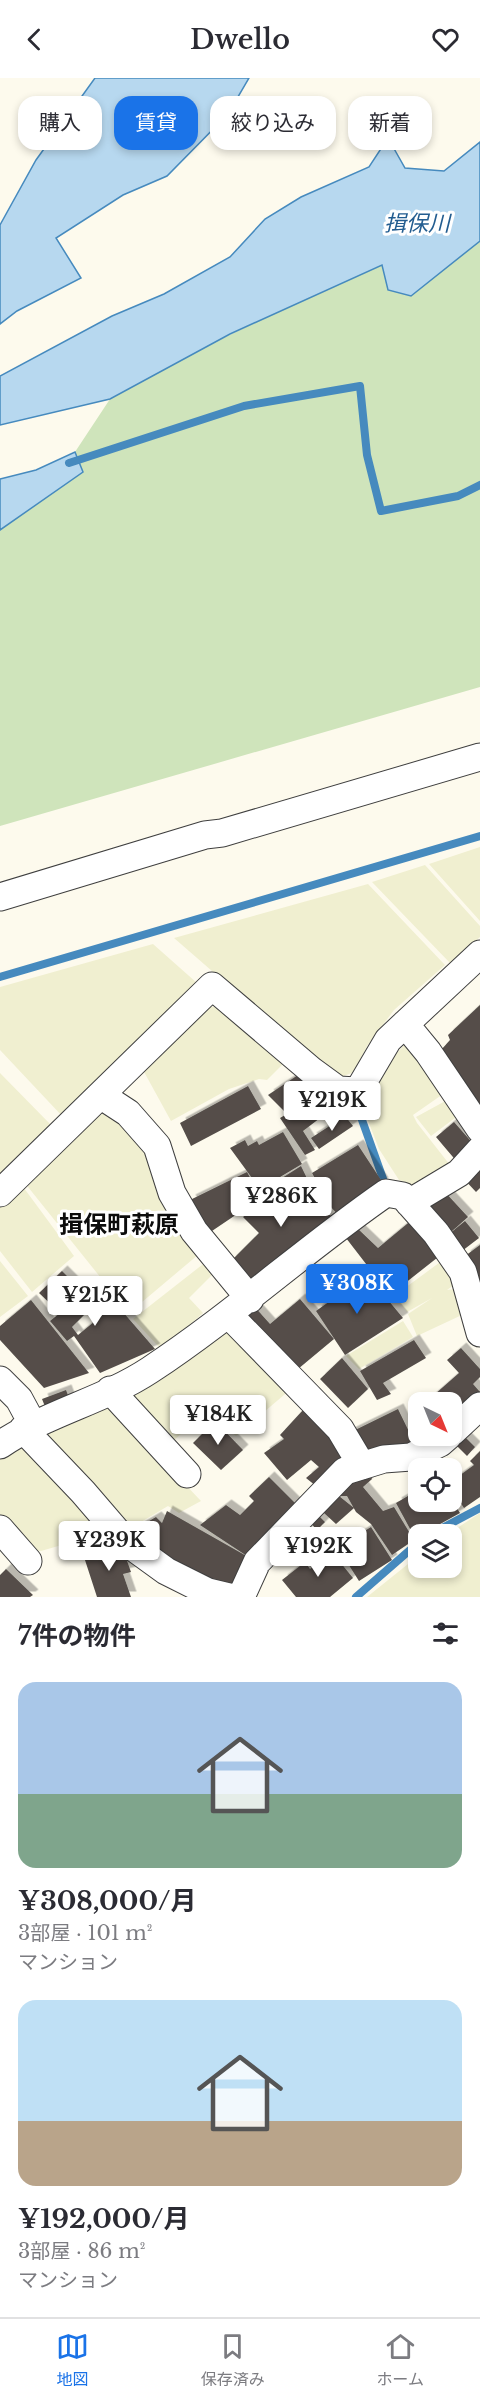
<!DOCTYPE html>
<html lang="ja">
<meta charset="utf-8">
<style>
:root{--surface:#fff;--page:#f7f7f7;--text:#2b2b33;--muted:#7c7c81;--line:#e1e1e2;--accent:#1a73e8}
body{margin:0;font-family:"Libre Baskerville","Noto Sans JP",serif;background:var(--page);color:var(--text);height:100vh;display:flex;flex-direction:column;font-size:22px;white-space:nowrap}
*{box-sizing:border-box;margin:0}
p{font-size:20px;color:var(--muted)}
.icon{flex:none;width:33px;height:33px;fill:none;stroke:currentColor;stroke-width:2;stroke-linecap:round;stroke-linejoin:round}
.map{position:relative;height:1519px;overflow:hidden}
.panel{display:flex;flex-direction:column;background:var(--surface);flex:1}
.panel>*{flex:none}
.hud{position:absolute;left:18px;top:18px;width:444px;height:54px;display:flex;gap:12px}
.needle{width:39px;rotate:137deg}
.tools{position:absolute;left:408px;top:1314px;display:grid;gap:12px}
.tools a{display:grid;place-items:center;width:54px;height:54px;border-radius:12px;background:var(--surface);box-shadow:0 3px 9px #0003;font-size:30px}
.price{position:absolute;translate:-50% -51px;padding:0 14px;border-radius:6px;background:#fff;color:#222;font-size:20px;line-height:39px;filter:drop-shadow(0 2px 3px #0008)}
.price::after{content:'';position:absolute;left:50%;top:36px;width:18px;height:14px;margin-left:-9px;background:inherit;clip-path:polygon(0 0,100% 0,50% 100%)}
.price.selected{background:var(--accent);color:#fff}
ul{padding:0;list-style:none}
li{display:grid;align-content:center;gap:12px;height:318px;padding:0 18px}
li span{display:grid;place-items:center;height:186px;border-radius:18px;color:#555}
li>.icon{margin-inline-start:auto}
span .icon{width:108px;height:108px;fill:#fffc;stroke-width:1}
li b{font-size:26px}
h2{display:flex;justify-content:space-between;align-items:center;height:72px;padding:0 18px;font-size:26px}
.tag{padding:0 21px;border-radius:18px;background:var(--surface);box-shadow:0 3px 9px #0003;font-size:21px;line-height:54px}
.tag.selected{background:var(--accent);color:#fff}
header{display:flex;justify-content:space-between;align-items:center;height:78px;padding:0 18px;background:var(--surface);font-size:27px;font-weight:600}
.tabs{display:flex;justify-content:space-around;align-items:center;height:84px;border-top:2px solid var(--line);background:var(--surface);font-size:16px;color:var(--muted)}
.tabs a{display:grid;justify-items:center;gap:3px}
.tabs .selected{color:var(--accent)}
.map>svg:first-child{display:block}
.farmland{fill:#f0efd0}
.green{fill:#cfe4bb}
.water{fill:#b7d8ef;stroke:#468abe;stroke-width:1.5}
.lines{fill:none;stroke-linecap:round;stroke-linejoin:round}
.stream{stroke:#468abe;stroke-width:8}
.building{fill:#544e4a;filter:url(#shadow)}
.street-casing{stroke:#3f3f3f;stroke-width:29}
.street{stroke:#fff;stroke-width:27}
.labels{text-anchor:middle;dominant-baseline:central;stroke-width:6;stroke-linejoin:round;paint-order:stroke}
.water-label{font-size:22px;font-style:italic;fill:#235d90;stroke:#fff}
.quarter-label{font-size:24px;font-weight:bold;fill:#0c0c0c;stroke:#fff}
</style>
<header><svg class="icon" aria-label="back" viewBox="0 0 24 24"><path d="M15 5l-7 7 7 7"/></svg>Dwello<svg class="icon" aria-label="heart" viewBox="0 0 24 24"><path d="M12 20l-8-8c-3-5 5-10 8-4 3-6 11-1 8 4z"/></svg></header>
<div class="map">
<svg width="480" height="1519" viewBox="0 0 480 1519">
<defs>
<filter id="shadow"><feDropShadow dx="5.5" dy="-5.5" stdDeviation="0" flood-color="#0004"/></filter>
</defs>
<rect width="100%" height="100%" fill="#fdfaed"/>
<path class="farmland" d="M480,769V843L429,786Z
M425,787L480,848V859L450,885L372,804Z
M368,806L445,887L394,932L367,968L354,994L336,1001L174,860Z
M153,866L197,905L63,1039L0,972V909Z
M219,928L283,986L267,1002L259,1001L229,1011L171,1043L143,992L210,929Z
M409,962L446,1014L413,1037L417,1045L450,1087L419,1109L399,1102L379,1071L365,1035L375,1009L395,977Z
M0,995L53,1049L0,1099Z
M449,1021L459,1037L431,1058L416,1039Z
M108,1032L147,1070L199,1176L129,1235L24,1104L94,1037L98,1039Z
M21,1106L74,1178L32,1214L0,1173V1126Z
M443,1182L454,1207L447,1212L455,1211L464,1236L417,1258L408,1236L432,1220L407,1234L394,1218Z
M0,1183L28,1218L0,1239Z
M207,1183L215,1194L189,1220L203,1235L177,1258L159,1269L133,1241Z
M403,1243L413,1259L359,1291L346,1278Z
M228,1249L291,1311L236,1358L207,1332L170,1366L127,1315Z
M108,1325L201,1423L179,1435L168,1428L126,1453L38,1355Z
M25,1366L112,1458L79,1462L41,1473L29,1471L0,1441V1381Z
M480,1435V1519H367L418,1478V1490H452V1456H448Z"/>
<path class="green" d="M480,163V609L0,748V452L82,394L75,374L110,321L176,283L335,206L383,186Z"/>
<path class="water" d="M95,0H249L228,36L167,98L123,117L56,160L81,200L17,233L0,246V147L36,82Z
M388,60L405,90L444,93L480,64V163L411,218L388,212L382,187L230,256L110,321L0,347V298L112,238L164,216L230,179L265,141L301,119L369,89Z
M75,374L83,394L0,452V401L36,392Z"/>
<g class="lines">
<path class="stream" d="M69,385L244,328L360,308L367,377L381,433L458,418L480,407
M0,899L480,758
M363,1020L357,1028L386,1109L383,1111
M431,1456L480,1430
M356,1519L418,1465"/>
</g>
<path class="building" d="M480,927V1037L441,972L450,962L448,957Z
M301,995L313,1015L285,1034L268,1017Z
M248,1008L261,1031L191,1068L180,1045Z
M314,1020L324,1037L303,1053L315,1072L305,1077L280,1040Z
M345,1038L353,1048L319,1071L311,1060Z
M454,1044L476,1069L458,1085L436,1059Z
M283,1054L302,1086L260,1111L230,1070L245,1062L248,1068L257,1063L259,1067Z
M358,1067L383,1105L341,1140L329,1127L312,1095Z
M480,1084V1110L476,1114L463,1100Z
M301,1088L317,1121L335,1143L250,1210L231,1183L259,1155L243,1139L262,1124L277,1142L304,1119L299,1111L268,1129L260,1114Z
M247,1094L261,1120L209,1155L190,1122Z
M444,1113L468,1139L450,1155L427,1129Z
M413,1141L442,1176L390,1217L346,1160L356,1149L378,1170Z
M465,1143L479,1160L462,1173L449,1156Z
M480,1167V1209L465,1178Z
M62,1193L83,1214L76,1221L89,1232L72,1249L78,1257L116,1226L155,1271L100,1295L74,1258L67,1263L50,1243L60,1235L39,1215Z
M361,1197L376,1218L383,1216L403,1240L345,1277L316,1233L330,1223L326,1219Z
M300,1221L334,1261L292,1296L239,1239L253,1227L270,1246Z
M31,1222L89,1295L44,1310L0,1262V1248Z
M414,1262L426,1280L383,1305L391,1316L377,1322L360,1293Z
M461,1270L480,1291V1299L473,1306L480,1314V1324L452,1350V1324H426L459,1295L447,1282Z
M342,1280L368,1311L348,1330L320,1301Z
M66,1312L69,1320L46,1331L42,1321Z
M398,1331L417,1370L364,1384L349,1355Z
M303,1332L353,1384L321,1412L306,1400L319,1389L311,1382L287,1402L264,1375L284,1361L280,1357Z
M215,1343L243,1372L221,1392L193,1365Z
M458,1352L475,1369L467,1378L450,1361Z
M480,1373V1419L464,1430L452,1412V1403L474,1387L470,1383Z
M366,1387L372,1401L363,1409L383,1433L394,1429L414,1462L392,1477L371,1446L356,1434L347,1418H339Z
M269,1399L300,1430L235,1517L127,1456L156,1439L162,1445L167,1433L250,1480L200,1447L226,1427L240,1437L254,1423L249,1418Z
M418,1412V1424H453L460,1435L415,1460L396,1425Z
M333,1416L337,1421L339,1418L354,1430L336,1446L324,1435L320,1439L325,1444L317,1452L306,1440Z
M371,1449L392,1482L359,1503L338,1470Z
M121,1466L131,1494L123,1496L131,1519H97L84,1479Z
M331,1473L353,1500L330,1519H296L282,1502L305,1484L310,1491Z
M6,1491L33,1517L30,1519H0V1497Z"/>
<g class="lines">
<g class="street-casing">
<path id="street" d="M0,819L205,757L222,755L480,679
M405,946L428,974L480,1051
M102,1018L128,1035L157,1068L172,1115L194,1153L250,1221
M0,1115L212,908L312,993L338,1012L358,1013L388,962L480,876
M409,1125L459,1095L480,1072
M228,1236L340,1351L362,1388
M0,1302L19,1321L33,1347
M110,1312L187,1396
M23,1351L83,1414L126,1464L166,1493L208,1514L229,1519
M452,1354L480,1328
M0,1367C46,1335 103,1323 150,1292C232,1238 305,1171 386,1115L403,1118L436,1155L463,1194L480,1255
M0,1451L28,1483
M241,1519L257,1484L345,1393L384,1381L411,1379L440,1365L448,1358"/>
</g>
<use href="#street" class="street"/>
</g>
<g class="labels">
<g class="water-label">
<text x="417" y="145">揖保川</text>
</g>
<g class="quarter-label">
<text x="119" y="1146">揖保町萩原</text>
</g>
</g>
</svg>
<div class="tools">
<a><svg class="needle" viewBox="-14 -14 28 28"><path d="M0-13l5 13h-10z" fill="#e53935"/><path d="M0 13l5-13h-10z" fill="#7c7c81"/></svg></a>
<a><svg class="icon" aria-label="locate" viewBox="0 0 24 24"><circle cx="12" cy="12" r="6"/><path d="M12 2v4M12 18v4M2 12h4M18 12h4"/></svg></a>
<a><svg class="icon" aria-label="layers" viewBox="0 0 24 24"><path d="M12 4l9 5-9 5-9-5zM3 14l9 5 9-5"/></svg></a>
</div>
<b class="price" style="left:332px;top:1054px">¥219K</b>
<b class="price" style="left:281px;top:1150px">¥286K</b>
<b class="price selected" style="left:357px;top:1237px">¥308K</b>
<b class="price" style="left:95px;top:1249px">¥215K</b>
<b class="price" style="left:218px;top:1368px">¥184K</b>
<b class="price" style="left:109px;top:1494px">¥239K</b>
<b class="price" style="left:318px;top:1500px">¥192K</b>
<div class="hud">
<a class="tag">購入</a>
<a class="tag selected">賃貸</a>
<a class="tag">絞り込み</a>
<a class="tag">新着</a>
</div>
</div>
<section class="panel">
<h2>7件の物件<svg class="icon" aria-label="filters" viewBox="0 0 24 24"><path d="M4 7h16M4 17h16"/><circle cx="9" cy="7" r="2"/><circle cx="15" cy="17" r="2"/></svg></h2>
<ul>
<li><span style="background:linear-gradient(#a9c7e8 60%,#7fa58c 0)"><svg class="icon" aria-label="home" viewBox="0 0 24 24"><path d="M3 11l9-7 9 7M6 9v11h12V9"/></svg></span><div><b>¥308,000/月</b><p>3部屋 · 101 m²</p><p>マンション</p></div></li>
<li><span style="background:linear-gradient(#bfe0f5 65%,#b9a48a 0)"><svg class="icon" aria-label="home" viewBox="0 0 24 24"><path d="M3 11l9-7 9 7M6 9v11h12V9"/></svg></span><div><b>¥192,000/月</b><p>3部屋 · 86 m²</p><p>マンション</p></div></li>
</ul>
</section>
<nav class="tabs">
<a class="selected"><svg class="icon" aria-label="map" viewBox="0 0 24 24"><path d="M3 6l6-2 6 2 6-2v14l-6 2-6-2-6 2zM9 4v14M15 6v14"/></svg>地図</a>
<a><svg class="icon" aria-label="saved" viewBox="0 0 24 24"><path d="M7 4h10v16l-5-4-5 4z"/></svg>保存済み</a>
<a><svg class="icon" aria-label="home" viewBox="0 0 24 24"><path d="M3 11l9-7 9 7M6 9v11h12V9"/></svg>ホーム</a>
</nav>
